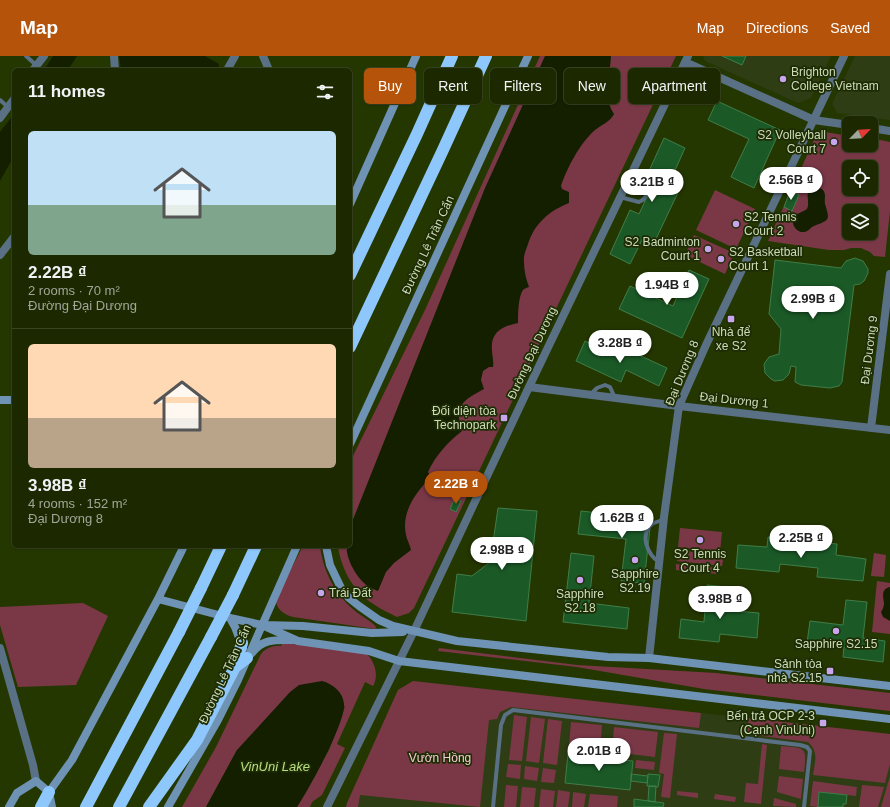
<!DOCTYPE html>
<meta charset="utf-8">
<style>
:root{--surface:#1c2900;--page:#25310a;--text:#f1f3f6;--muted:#a0a699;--line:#3a4522;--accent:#b45309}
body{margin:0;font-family:Helvetica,sans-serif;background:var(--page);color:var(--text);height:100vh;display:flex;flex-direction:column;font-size:15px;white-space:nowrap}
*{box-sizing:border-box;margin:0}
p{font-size:13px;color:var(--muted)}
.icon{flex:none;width:22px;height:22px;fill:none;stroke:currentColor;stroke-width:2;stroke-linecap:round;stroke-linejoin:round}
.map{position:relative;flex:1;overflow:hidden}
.details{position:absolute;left:12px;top:12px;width:340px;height:480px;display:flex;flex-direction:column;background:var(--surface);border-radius:6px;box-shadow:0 1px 3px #0004,0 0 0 1px var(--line)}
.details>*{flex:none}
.banner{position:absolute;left:364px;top:12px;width:380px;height:36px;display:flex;gap:8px}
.needle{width:26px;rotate:65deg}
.tools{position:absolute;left:842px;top:60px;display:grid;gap:8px}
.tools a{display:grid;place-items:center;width:36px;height:36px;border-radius:6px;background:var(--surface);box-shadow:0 1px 3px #0004,0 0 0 1px var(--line);font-size:20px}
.price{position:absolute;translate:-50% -34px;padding:0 9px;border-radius:14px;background:#fff;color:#222;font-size:13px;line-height:26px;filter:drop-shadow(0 1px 2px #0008)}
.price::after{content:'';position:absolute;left:50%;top:24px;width:12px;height:9px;margin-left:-6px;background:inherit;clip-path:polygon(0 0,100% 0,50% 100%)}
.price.current{background:var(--accent);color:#fff}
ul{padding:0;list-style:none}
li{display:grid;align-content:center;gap:8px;height:212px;padding:0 16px}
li+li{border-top:1px solid var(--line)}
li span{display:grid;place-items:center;height:124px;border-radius:6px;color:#555}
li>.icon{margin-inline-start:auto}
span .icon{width:72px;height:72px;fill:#fffc;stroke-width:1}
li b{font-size:17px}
h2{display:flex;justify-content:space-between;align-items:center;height:48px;padding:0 16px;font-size:17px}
.chip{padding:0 14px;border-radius:6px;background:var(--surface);box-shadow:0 1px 3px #0004,0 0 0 1px var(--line);font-size:14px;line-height:36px}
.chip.current{background:var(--accent);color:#fff}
header{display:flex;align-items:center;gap:24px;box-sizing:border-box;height:56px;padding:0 20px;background:var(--accent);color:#fff}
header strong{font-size:19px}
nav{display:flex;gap:22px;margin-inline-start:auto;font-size:14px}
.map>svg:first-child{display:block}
.built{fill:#2e3d13}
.green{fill:#7a3847;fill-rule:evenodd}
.water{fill:#141f00}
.building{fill:#1b5a27;stroke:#407d48}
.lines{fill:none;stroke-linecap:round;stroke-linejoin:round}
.service{stroke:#597085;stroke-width:4}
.minor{stroke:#597085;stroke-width:8}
.secondary{stroke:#6e93b5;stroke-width:8}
.motorway{stroke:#8dc7fb;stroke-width:12}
.motorway-bridge{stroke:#8dc7fb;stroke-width:12}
.poi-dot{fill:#c9a5ee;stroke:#1e2c05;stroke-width:1.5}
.labels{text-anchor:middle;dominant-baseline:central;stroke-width:3.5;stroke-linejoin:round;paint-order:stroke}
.poi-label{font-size:12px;fill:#ccdcb7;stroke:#1e2c05;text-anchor:end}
.street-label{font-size:12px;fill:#ccdcb7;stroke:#1e2c05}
.park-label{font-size:12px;fill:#f7cbd3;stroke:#1e2c05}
.water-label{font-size:13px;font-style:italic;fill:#b8de81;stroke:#1e2c05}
</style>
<header>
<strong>Map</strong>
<nav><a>Map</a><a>Directions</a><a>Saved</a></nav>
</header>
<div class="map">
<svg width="890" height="751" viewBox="0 0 890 751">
<rect width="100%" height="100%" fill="#253700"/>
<path class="built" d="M703,0H831L811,42L798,47L705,5Z
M855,0H890V64L837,57L832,48Z
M413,625L890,678V751H346L347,747L398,634Z"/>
<path class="green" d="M540,0H676L414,552L409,557L397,561C390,557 382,554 375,549C354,537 341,513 338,490H350V406L425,254Z
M825,76L849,80V89H871V82L890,86V155L885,201L874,200L870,196L861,192H851L844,194H829L768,185L814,84ZM849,111H871V133H849ZM849,155H871V177H849Z
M715,134L755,153L736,193L696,174Z
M694,179L734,197L725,218L685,199Z
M680,472L722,476L720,496L678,491Z
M303,490H320C323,515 335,538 354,554C359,559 373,566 376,571L375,573L293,561C283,558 275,552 276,542Z
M678,494L724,499L722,510L677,505Z
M874,497L886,499L884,521L871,520Z
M676,508L718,512V518L676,514Z
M877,525L890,527V578L872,576Z
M83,547L108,560L76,629L18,631L0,569V551Z
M283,586L367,598C375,606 379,620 373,630L365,626L337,688L345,692L322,739L312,746L310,751H297L329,694L341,663L345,650L237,694L206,751H182L216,691L261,598C266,592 273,589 281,590Z
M439,592L577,609L716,617L890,637V655L704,633L577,611L438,595Z
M413,625L701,657L699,672L511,651L500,656L497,663L489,664L480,751L360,739L358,751H346L347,747L398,634Z
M514,659L527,661L522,705L509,704Z
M531,661L545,663L539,707L526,705Z
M749,662L890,678V708L885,727L813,719C815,705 819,696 808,686L747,678Z
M548,663L562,665L557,709L543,707Z
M571,666L602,669L600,693L569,689Z
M614,671L658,676L655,701L612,696Z
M664,677L677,678L670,742L661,741L664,718L659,717Z
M762,688L767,689L761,748L744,746L746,727L758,728Z
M781,690C806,692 807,691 804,716L779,713Z
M636,704L655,706L654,714L635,712Z
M508,708L521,709L520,723L506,721Z
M525,710L539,712L537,725L524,723Z
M543,712L556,714L554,727L541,726Z
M779,720L803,723L801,743L777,736Z
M890,720V751H881Z
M813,725L857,731L856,740L819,736L818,751L810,750Z
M506,729L518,730L516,751H504Z
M862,729L884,731L878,751H859Z
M522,731L536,732L534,751H520Z
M541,733L555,735L553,751H539Z
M558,734L570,736L568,751H556Z
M677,735L698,737V742L677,739Z
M573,736L586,738L584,751H572Z
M590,738L618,740L617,751H588Z
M715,738L736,741L735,746L714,743Z
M774,742L796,748V751L773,750Z"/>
<path class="water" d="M53,0H77L68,14H44Z
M119,0H205L219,8L218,14H121Z
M545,0H611C610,21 602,39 614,58C610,66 601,69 595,74C580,87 567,112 561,130L562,133L569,136V147C549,155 535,167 528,188C526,194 523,200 524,206C524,215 526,223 529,231C527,232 525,232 523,234C518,241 518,259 518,267C503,270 490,276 492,294C492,300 494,305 493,311H489L483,315L481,324L484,333C464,344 453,349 462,375C447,387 436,399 428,416L431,421C416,436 401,456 406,479C407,484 410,489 411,494L394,507L386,516L378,535C373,533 368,531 364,527C356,520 345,501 347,490H350V471L485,132Z
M14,58V100L0,125V76Z
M815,131L822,133C827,138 824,142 825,148C830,164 830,164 814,170C811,171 808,176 804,176C797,177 790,168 794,161C797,157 803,156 807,153C811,143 802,137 815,131Z
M890,531V565L883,561L881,556C883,553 884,550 884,547C883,540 881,533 890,531Z
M322,625C333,628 343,636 344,648C346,666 308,735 297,751H206L237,694L290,636L299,629Z"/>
<path class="building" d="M722,0H746L742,9Z
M717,45L780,74L754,132L731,121L749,83L708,64Z
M664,82L685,92L672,121L683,126L655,185L644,180L630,208L610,198L630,154L639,158L651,132L643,128Z
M790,135L799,139L792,155L784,151Z
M855,202L863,205L868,213V217L864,225L860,228L854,229L842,326L839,330L830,332L801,329L795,326L796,311L791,310L789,318L783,324L775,325L771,323L765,317L764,308L769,301L779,298L781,273L769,258L775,204L841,212L846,205Z
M689,214L709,223L682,282L619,253L630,230L673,250Z
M585,285L615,299L619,290L667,312L659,330L626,314L621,326L576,305Z
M455,442L461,445L456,456L450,453Z
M498,452L537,455L526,565L452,556L457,518L472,520L494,503L491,500Z
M581,455L651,463L644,527L621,525L626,483L578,478Z
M768,481L837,488L836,499L866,503L863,525L817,521L818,512L780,508L779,516L736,512L738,489L767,491Z
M571,497L594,500L589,547L629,552L627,573L563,566Z
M707,529L727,531L724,554L759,557L757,582L720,578L719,586L679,582L681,563L704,566Z
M846,544L867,546L863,582L885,585L883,606L843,601L844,591L807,587L810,565L843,569Z
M568,698L633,705L630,734L565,727Z
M631,718L648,720L647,727L631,725Z
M648,718L660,719L658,731L647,730Z
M649,730H656L655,746L648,745Z
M819,736L847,739L846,748H843V751H818Z
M634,743L664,747L663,751H634Z"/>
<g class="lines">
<path class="service" d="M26,0L36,9
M0,44L8,51
M620,141L639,146C646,143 653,133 646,125C642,121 637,118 632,116
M591,338L597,332L605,329L610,331L615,342
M659,506C648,499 639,479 652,468C655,466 660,465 664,464
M493,751L501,669L505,659L513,654L800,689L807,691L810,695L804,751"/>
<path class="minor" d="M114,0L115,14
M263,0L269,14
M685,6L814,64L849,69
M33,14L44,0
M227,14L235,0
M0,62L14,43
M871,72L890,75
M0,199L14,181
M529,331L679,350L890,374
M871,372L890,218
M0,592L33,709L36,725
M649,602L664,461L679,350L706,289L844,0
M327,751L414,575L529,331L688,0"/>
<path class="secondary" d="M350,148L416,0
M0,344H14
M350,388L528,0
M326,490L330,509L341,532L349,542L359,550L379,564L393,570L457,585L608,601L649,602L890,630
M158,543L230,562L262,569L303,570L372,577L403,576
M230,562L235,571L243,592
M262,569L298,585L369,595L399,605L890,663
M252,597C263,582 277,584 294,584
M49,736L72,704L158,543L184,490
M9,751L17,737L36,725L49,736L52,751
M168,751L218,664L238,624L297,490"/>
<path class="motorway" d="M350,219L417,78L452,0
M350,291L442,96L486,0
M201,532L221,490
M233,539L256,490
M235,611L242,587
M41,751L49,736
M86,751L179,576
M119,751L211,581
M149,751L197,684L235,611L247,602"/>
<path class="motorway-bridge" d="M179,576L201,532
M211,581L233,539"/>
</g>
<g class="poi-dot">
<circle cx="783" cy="23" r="4"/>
<circle cx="834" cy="86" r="4"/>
<circle cx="736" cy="168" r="4"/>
<circle cx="708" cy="193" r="4"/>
<circle cx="721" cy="203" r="4"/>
<rect x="727" y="259" width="8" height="8" rx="2"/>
<rect x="500" y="358" width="8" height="8" rx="2"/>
<circle cx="700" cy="484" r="4"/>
<circle cx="635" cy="504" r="4"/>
<circle cx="580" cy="524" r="4"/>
<circle cx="321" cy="537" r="4"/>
<circle cx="836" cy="575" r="4"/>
<rect x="826" y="611" width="8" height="8" rx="2"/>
<rect x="819" y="663" width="8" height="8" rx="2"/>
</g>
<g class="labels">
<g class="poi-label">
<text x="791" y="16" text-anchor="start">Brighton<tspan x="791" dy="14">College Vietnam</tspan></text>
<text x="826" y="79">S2 Volleyball<tspan x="826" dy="14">Court 7</tspan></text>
<text x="744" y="161" text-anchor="start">S2 Tennis<tspan x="744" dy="14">Court 2</tspan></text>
<text x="700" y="186">S2 Badminton<tspan x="700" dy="14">Court 1</tspan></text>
<text x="729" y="196" text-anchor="start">S2 Basketball<tspan x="729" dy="14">Court 1</tspan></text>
<text x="731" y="276" text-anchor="middle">Nhà để<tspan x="731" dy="14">xe S2</tspan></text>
<text x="496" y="355">Đối diện tòa<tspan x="496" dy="14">Technopark</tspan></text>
<text x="700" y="498" text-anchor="middle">S2 Tennis<tspan x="700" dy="14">Court 4</tspan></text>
<text x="635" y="518" text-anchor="middle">Sapphire<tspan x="635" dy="14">S2.19</tspan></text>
<text x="329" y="537" text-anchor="start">Trái Đất</text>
<text x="580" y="538" text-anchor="middle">Sapphire<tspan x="580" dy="14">S2.18</tspan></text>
<text x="836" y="588" text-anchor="middle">Sapphire S2.15</text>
<text x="822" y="608">Sảnh tòa<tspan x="822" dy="14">nhà S2.15</tspan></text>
<text x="815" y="660">Bến trả OCP 2-3<tspan x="815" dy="14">(Cạnh VinUni)</tspan></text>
</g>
<g class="street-label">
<text transform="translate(428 189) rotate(-65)">Đường Lê Trần Cẩn</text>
<text transform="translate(869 294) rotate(-83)">Đại Dương 9</text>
<text transform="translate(532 297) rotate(-65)">Đường Đại Dương</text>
<text transform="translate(682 317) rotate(-68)">Đại Dương 8</text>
<text transform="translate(734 344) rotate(6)">Đại Dương 1</text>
<text transform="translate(225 618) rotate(-65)">Đường Lê Trần Cẩn</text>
</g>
<g class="park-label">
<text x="440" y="702">Vườn Hồng</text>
</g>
<g class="water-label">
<text x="275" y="710">VinUni Lake</text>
</g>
</g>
</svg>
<div class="tools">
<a><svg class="needle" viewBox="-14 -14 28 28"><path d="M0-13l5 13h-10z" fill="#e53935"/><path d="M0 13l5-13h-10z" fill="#a0a699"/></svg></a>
<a><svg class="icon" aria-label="locate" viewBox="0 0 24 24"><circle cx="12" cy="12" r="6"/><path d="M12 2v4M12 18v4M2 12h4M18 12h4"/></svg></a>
<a><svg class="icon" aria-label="layers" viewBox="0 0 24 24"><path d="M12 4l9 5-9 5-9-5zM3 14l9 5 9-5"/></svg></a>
</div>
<b class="price" style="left:791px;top:145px">2.56B ₫</b>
<b class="price" style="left:652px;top:147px">3.21B ₫</b>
<b class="price" style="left:667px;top:250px">1.94B ₫</b>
<b class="price" style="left:813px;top:264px">2.99B ₫</b>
<b class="price" style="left:620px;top:308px">3.28B ₫</b>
<b class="price current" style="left:456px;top:449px">2.22B ₫</b>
<b class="price" style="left:622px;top:483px">1.62B ₫</b>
<b class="price" style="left:801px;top:503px">2.25B ₫</b>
<b class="price" style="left:502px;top:515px">2.98B ₫</b>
<b class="price" style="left:720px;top:564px">3.98B ₫</b>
<b class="price" style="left:599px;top:716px">2.01B ₫</b>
<div class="banner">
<a class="chip current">Buy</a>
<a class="chip">Rent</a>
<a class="chip">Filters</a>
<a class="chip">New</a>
<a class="chip">Apartment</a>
</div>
<section class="details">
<h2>11 homes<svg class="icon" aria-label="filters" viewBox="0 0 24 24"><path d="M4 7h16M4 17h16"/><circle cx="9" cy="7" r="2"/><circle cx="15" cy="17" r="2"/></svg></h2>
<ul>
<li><span style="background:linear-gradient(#bfe0f5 60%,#7fa58c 0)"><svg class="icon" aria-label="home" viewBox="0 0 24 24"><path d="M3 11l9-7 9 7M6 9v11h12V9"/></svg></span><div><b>2.22B ₫</b><p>2 rooms · 70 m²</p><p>Đường Đại Dương</p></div></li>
<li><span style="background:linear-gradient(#ffd9b3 60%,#b9a48a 0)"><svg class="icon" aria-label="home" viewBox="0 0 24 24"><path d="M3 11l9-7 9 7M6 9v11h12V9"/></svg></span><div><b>3.98B ₫</b><p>4 rooms · 152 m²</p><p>Đại Dương 8</p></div></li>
</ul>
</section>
</div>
